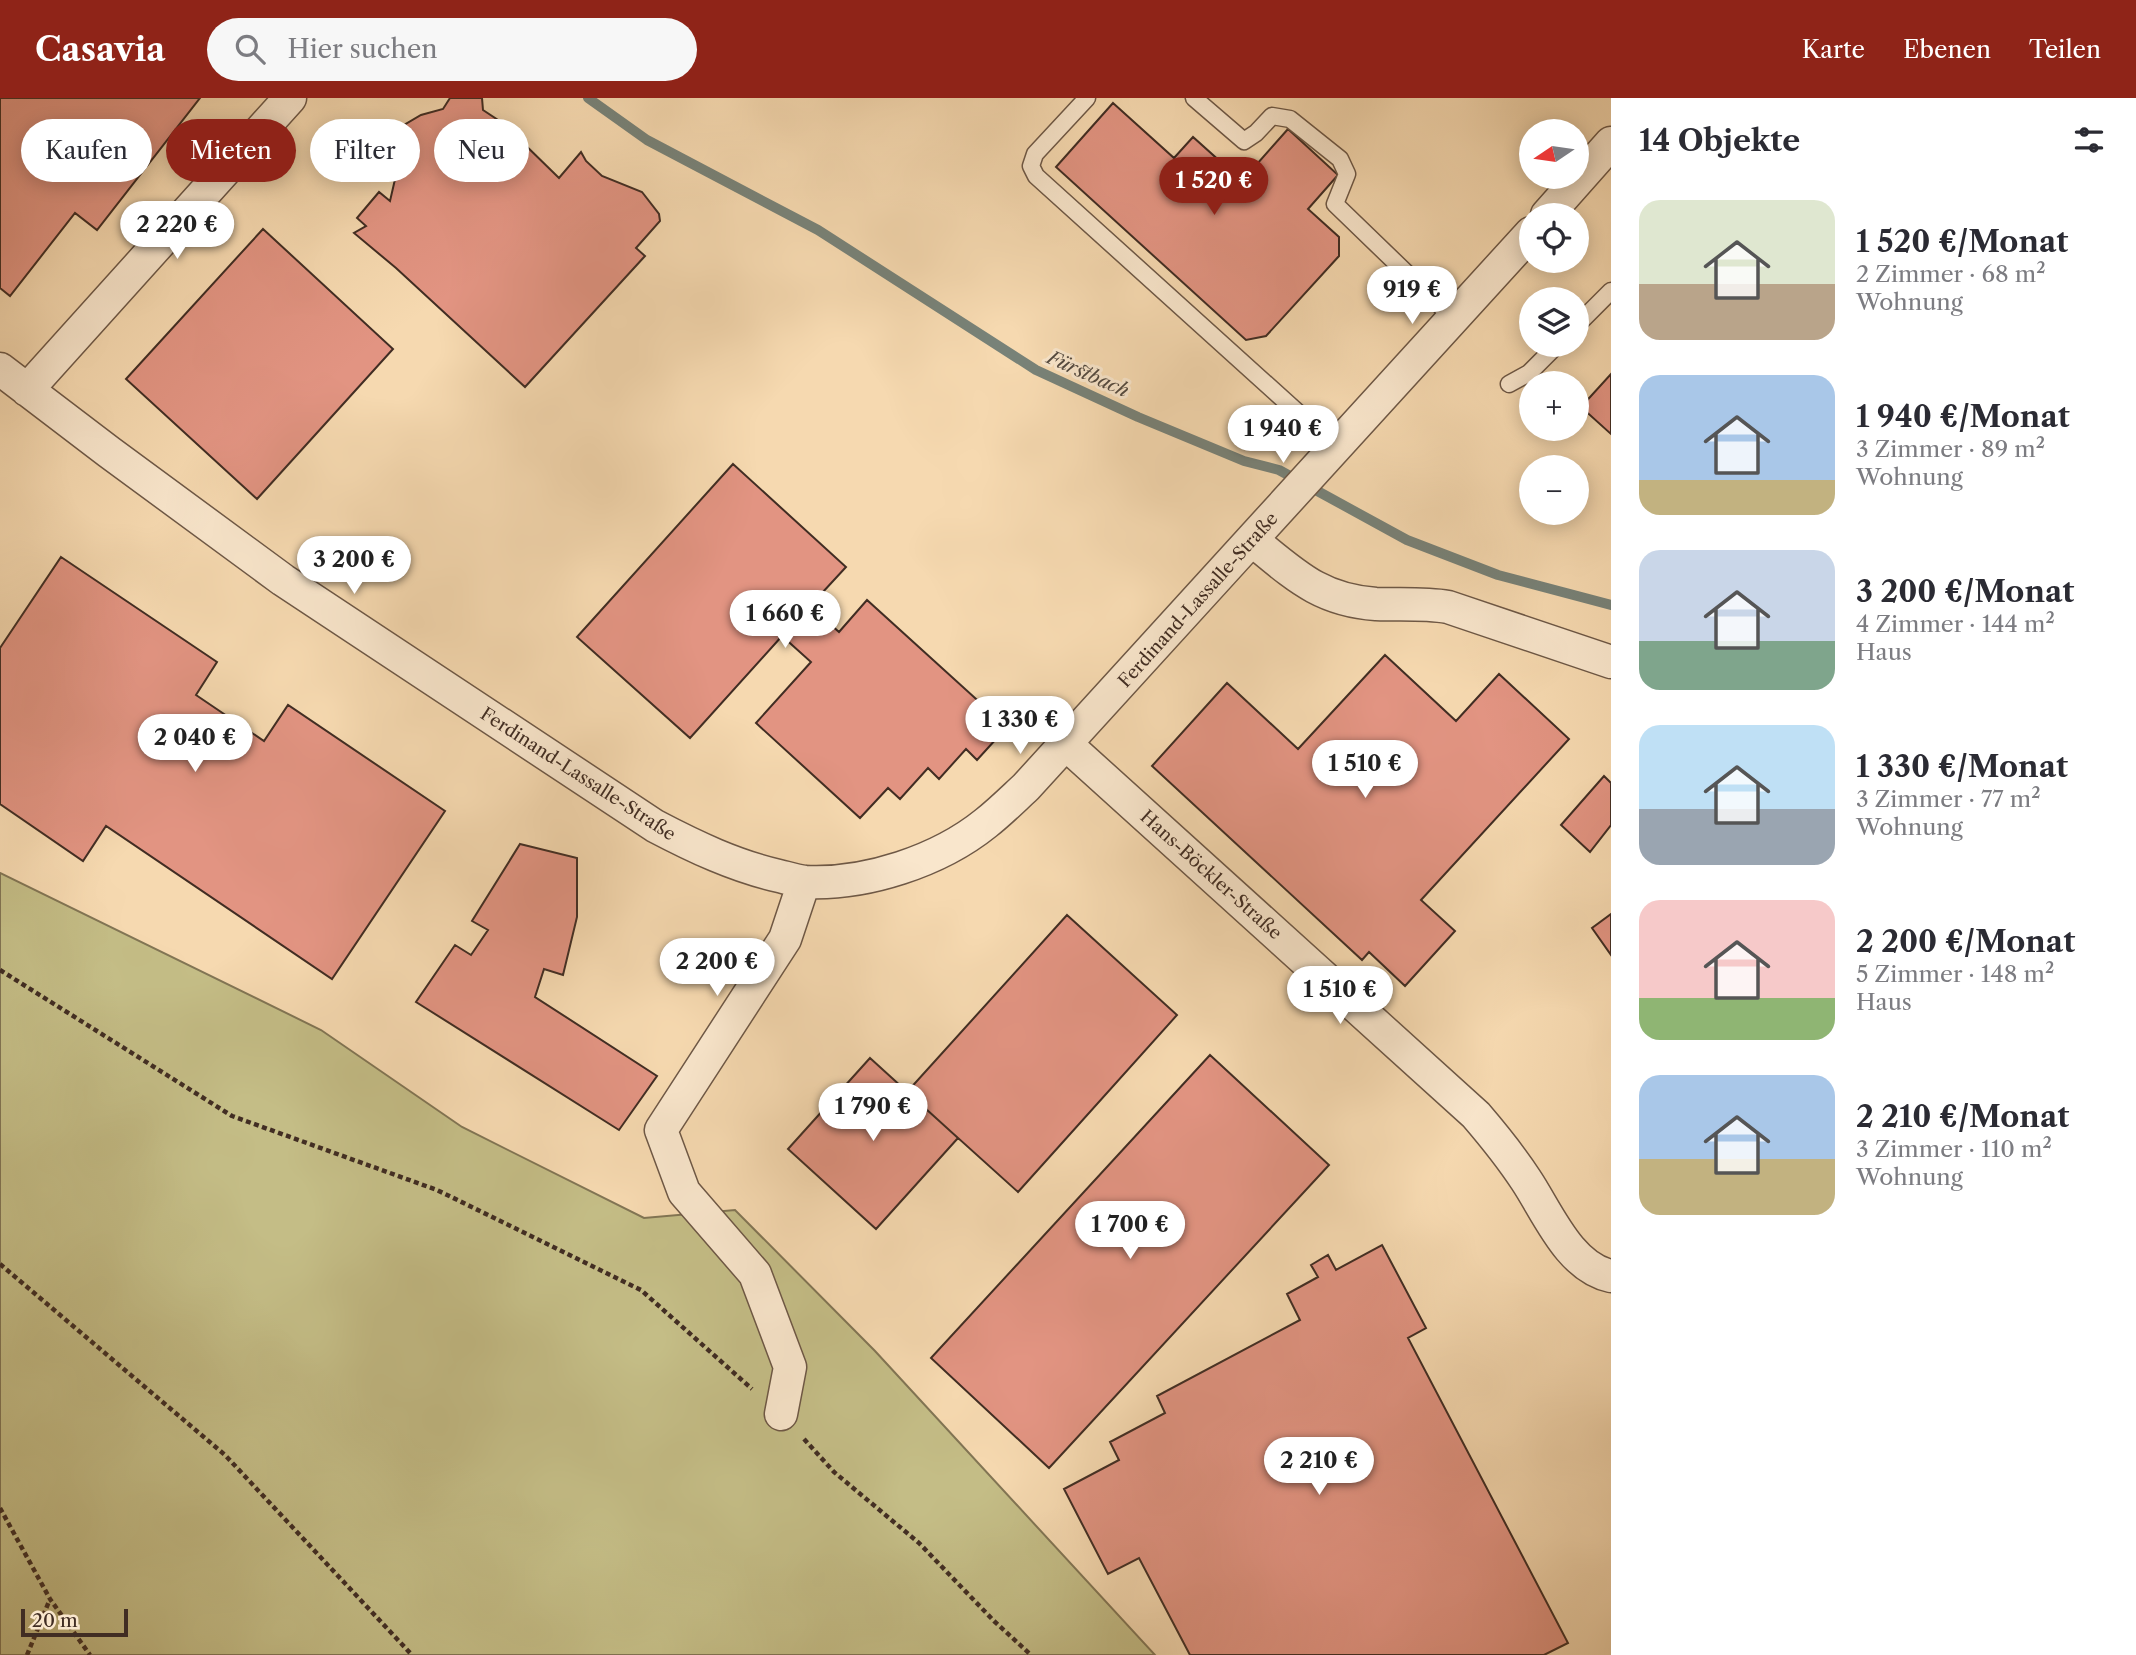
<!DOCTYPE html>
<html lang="de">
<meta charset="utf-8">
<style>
:root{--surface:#fff;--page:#f7f7f7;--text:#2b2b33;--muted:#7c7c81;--accent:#8f2418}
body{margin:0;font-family:"Libre Caslon Text",serif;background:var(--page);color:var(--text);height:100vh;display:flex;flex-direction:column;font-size:26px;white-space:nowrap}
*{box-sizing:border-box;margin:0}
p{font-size:23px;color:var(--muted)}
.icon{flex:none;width:38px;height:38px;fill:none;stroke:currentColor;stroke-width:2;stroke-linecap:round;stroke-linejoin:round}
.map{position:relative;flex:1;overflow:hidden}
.panel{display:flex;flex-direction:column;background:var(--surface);width:525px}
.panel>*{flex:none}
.guide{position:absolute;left:21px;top:21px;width:665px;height:63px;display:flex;gap:14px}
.needle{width:46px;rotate:257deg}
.buttons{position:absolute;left:1519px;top:21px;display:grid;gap:14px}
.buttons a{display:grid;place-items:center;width:70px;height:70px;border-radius:50%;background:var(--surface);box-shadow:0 4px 18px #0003;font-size:35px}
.scale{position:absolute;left:21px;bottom:18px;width:107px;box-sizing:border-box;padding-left:7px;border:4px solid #412d23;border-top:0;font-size:19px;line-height:24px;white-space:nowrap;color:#412d23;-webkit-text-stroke:5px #f9e6cc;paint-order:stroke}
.price{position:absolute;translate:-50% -60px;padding:0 16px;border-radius:24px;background:#fff;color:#222;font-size:23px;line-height:46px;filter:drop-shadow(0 2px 4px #0008)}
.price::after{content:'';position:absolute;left:50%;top:42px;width:21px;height:16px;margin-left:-10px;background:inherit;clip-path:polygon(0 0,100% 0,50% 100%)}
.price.current{background:var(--accent);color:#fff}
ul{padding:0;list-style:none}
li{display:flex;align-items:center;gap:21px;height:175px;padding:0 28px}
li span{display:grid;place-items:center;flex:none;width:196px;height:140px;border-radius:21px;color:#555}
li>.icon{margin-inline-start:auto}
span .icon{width:84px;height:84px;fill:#fffc;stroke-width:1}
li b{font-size:30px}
h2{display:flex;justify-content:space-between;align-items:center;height:84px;padding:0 28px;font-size:30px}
.chip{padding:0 24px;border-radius:32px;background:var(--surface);box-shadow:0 4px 18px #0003;font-size:24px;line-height:63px}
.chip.current{background:var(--accent);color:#fff}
header{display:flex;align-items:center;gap:42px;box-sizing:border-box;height:98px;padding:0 35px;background:var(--accent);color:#fff}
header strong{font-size:33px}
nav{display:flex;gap:38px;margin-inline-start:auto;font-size:24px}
.search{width:490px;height:63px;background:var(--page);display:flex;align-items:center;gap:18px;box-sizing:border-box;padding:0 24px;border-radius:38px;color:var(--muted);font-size:26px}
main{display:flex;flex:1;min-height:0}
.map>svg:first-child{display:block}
.green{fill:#c4bd86;stroke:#827554;stroke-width:2}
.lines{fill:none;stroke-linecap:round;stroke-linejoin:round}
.stream{stroke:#788278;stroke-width:10}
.building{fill:#e29482;stroke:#412d23;stroke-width:2}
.service-casing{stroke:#6e5846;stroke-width:19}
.minor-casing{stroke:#6e5846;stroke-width:35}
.path{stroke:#412d23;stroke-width:4.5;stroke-dasharray:5 3.5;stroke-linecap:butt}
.service{stroke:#f9e6cc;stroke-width:16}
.minor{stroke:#f9e6cc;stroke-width:32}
.labels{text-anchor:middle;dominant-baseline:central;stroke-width:6;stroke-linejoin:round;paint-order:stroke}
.street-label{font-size:18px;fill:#412d23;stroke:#f9e6cc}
.water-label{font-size:19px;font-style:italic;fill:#53493f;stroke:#f9e6cc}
</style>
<header>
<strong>Casavia</strong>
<div class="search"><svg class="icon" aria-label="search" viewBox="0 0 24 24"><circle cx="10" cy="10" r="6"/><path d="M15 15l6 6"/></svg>Hier suchen</div>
<nav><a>Karte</a><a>Ebenen</a><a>Teilen</a></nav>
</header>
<main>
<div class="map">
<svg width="1611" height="1557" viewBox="0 0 1611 1557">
<rect width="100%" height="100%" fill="#f6d9b0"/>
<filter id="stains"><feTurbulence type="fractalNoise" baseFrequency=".00286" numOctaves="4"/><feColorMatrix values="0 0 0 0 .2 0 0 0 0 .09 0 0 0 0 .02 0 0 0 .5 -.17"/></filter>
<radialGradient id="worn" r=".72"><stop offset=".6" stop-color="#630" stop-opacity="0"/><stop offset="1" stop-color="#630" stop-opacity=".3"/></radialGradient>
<path class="green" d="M0,775L321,932L462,1029L644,1120L735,1112L875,1253L1155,1557H0Z"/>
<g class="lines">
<path class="stream" d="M588,0L647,42L818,132L1036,272L1138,319L1244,363L1279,372L1407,442L1498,477L1611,507"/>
</g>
<path class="building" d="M0,0H200L97,132L75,115L10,198L0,190Z
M450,0H482L483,12L498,22L502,28L508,49L517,39L559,80L581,54L586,63L602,78L642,94L659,116L660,123L636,150L645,158L525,289L396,170L354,135L366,128L357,120L379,94L390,103L396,77L394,64L396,44L404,27L421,17L443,11Z
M1113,5L1174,60L1193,39L1242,83L1288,31L1338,77L1308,111L1339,139V158L1266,238L1246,242L1056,69Z
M263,131L393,251L257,401L126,281Z
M1611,276V336L1581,309Z
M733,366L846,469L810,508L839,534L867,502L1007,629L977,662L966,651L939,681L928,670L900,701L888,690L860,720L756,625L811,564L782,538L690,640L577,539Z
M61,459L217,564L196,597L264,643L288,607L445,713L332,881L106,728L83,763L0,706V550Z
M1385,557L1456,623L1499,576L1569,641L1421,802L1455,833L1405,888L1369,854L1362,862L1152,668L1227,585L1298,651Z
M1604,678L1611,685V727L1590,754L1561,727Z
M520,746L577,760V819L563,877L544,871L535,899L657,978L619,1032L416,904L455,847L471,857L488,832L472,823Z
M1611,816V857L1592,830Z
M1067,817L1177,917L1018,1094L907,994Z
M1210,957L1329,1067L1049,1370L931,1260Z
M870,960L958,1040L876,1131L788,1051Z
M1382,1147L1426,1230L1408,1240L1568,1545L1544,1557H1190L1139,1460L1108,1476L1064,1391L1119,1362L1110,1344L1165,1315L1157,1298L1300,1222L1287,1196L1318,1179L1311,1167L1328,1157L1336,1172Z"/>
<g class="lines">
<g class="service-casing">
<path id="service" d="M1087,0L1035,56L1031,68L1036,78L1336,349
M1194,0L1244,43L1256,35L1272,18L1290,21L1340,61L1347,76L1335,106L1454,221
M1577,227L1611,193
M1509,286L1529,275L1557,247"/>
</g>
<g class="minor-casing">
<path id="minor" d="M1547,117L1611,45
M0,271L109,354L283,482L655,728C695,749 735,768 779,778C787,780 797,783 805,784C866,787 939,763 986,725C1000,714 1013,701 1026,689L1531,135
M27,292L290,0
M1252,442C1294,476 1319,502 1376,506C1401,507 1424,505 1448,509L1611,564
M1067,647L1476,1017C1494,1038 1511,1059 1526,1082C1548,1115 1569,1169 1611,1178
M781,1316L790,1269L755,1176L684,1094L661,1032L785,841L804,784"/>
</g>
<path class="path" d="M0,872L232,1018L437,1092L641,1192L752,1291
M0,1166L225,1357L412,1557
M804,1341L834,1374L919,1445L994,1523L1031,1557
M0,1410L50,1501L90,1557
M27,1557L50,1501"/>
<use href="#service" class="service"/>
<use href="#minor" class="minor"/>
</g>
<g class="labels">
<g class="street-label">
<text transform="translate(1198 502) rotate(-48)">Ferdinand-Lassalle-Straße</text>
<text transform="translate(578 676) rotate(33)">Ferdinand-Lassalle-Straße</text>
<text transform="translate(1211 777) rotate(42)">Hans-Böckler-Straße</text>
</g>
<g class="water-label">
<text transform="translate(1088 276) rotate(24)">Fürstbach</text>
</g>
</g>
<rect width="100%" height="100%" filter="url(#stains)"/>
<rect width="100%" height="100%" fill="url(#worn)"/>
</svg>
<div class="buttons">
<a><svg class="needle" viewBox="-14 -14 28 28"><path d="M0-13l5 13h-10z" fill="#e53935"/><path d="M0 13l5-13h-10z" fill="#7c7c81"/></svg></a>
<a><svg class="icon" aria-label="locate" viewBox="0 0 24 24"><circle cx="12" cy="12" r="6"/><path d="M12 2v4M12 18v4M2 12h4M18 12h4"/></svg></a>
<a><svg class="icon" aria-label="layers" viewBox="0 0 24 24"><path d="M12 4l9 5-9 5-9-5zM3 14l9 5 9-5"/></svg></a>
<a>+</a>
<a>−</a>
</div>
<div class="scale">20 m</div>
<b class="price current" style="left:1214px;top:119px">1 520 €</b>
<b class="price" style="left:177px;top:163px">2 220 €</b>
<b class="price" style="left:1412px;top:228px">919 €</b>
<b class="price" style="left:1283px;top:367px">1 940 €</b>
<b class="price" style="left:354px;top:498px">3 200 €</b>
<b class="price" style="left:785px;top:552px">1 660 €</b>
<b class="price" style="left:1020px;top:658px">1 330 €</b>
<b class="price" style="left:195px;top:676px">2 040 €</b>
<b class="price" style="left:1365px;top:702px">1 510 €</b>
<b class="price" style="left:717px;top:900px">2 200 €</b>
<b class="price" style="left:1340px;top:928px">1 510 €</b>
<b class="price" style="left:873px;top:1045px">1 790 €</b>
<b class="price" style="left:1130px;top:1163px">1 700 €</b>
<b class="price" style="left:1319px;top:1399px">2 210 €</b>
<div class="guide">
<a class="chip">Kaufen</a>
<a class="chip current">Mieten</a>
<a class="chip">Filter</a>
<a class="chip">Neu</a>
</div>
</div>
<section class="panel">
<h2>14 Objekte<svg class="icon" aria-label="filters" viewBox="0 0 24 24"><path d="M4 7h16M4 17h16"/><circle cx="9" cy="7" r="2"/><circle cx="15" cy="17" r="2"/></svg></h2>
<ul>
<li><span style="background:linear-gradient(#dfe7d0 60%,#b9a48a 0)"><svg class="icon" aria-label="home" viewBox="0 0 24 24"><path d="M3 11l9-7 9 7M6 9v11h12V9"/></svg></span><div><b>1 520 €/Monat</b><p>2 Zimmer · 68 m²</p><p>Wohnung</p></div></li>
<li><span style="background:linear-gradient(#a9c7e8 75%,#c2b280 0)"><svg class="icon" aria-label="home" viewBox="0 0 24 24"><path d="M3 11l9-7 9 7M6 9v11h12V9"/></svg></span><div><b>1 940 €/Monat</b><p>3 Zimmer · 89 m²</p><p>Wohnung</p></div></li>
<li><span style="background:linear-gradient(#c9d6e8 65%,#7fa58c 0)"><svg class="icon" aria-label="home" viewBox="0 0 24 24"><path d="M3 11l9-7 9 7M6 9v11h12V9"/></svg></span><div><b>3 200 €/Monat</b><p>4 Zimmer · 144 m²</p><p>Haus</p></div></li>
<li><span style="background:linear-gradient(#bfe0f5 60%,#9aa5b1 0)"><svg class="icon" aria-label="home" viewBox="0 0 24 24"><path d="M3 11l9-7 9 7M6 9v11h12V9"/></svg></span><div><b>1 330 €/Monat</b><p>3 Zimmer · 77 m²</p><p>Wohnung</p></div></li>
<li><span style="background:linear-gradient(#f6c9c9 70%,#8fb573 0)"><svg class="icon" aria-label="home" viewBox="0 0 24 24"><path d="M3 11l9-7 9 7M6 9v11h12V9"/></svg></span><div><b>2 200 €/Monat</b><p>5 Zimmer · 148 m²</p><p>Haus</p></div></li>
<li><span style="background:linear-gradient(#a9c7e8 60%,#c2b280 0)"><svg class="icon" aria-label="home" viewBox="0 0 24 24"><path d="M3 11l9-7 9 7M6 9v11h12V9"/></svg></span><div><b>2 210 €/Monat</b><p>3 Zimmer · 110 m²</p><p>Wohnung</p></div></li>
</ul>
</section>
</main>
